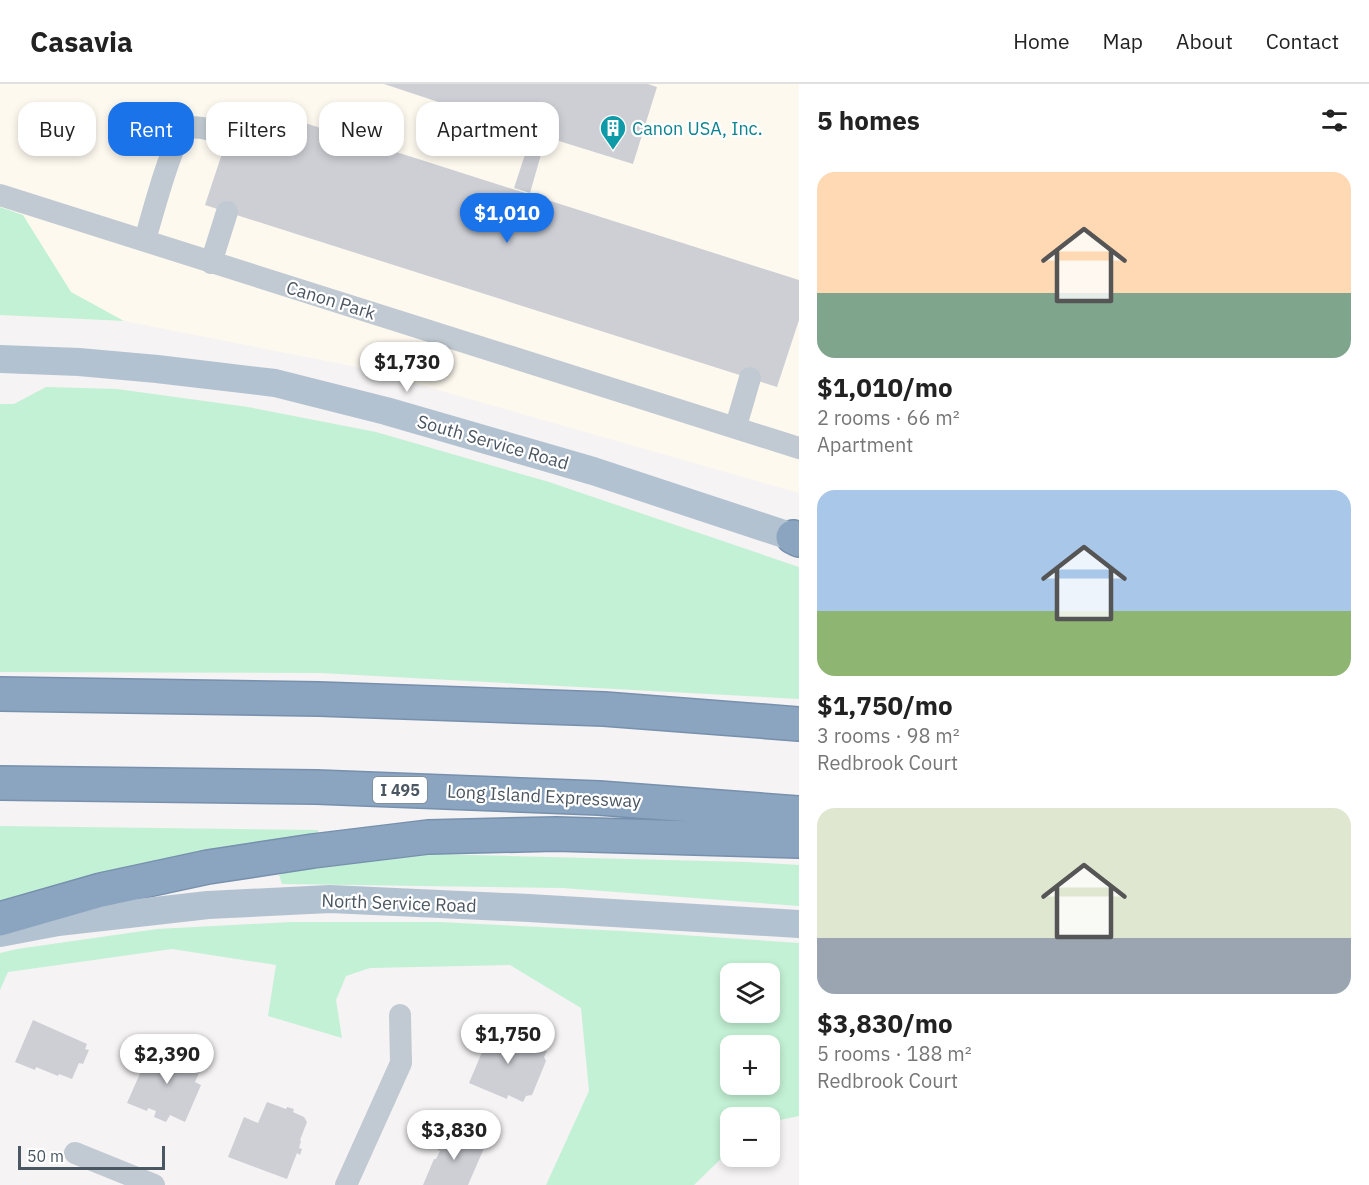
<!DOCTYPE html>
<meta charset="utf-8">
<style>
:root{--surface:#fff;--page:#f2f2f2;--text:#222;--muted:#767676;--line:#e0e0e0;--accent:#1a73e8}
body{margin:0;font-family:"IBM Plex Sans",sans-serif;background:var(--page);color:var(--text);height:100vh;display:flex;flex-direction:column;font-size:22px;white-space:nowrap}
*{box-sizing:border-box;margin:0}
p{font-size:20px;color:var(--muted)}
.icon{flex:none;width:33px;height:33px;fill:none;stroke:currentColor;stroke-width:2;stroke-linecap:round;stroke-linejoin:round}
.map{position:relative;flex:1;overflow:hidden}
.sheet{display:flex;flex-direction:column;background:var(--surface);width:570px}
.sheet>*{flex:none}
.guide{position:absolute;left:18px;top:18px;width:570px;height:54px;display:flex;gap:12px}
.buttons{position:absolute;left:720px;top:879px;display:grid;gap:12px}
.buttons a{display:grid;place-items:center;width:60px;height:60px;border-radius:12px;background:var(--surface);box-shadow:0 3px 9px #0003;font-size:30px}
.scale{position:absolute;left:18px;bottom:15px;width:147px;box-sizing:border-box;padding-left:6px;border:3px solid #4a5661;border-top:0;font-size:16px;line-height:21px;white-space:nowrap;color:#4a5661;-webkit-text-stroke:4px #fff;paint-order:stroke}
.price{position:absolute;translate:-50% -51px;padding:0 14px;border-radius:21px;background:#fff;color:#222;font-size:20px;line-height:39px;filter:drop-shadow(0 2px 3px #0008)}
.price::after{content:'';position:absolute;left:50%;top:36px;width:18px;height:14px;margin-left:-9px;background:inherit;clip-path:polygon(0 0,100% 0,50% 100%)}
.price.current{background:var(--accent);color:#fff}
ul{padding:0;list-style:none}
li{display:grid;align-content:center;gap:12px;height:318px;padding:0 18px}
li span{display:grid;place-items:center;height:186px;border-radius:18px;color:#555}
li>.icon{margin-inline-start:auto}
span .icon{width:108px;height:108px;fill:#fffc;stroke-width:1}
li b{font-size:26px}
h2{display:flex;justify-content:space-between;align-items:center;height:72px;padding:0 18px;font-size:26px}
.chip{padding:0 21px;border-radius:18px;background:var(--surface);box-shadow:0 3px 9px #0003;font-size:21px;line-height:54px}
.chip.current{background:var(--accent);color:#fff}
header{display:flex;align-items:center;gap:36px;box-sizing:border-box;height:84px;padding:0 30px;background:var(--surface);border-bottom:2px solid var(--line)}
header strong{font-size:28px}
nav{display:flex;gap:33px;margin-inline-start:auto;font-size:21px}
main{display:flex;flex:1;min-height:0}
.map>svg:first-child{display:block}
.commercial{fill:#fdf9ef}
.green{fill:#c3f1d5;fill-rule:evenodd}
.building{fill:#cdcfd5}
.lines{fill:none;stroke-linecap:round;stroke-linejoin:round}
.highway-casing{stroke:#7690ad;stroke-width:36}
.minor{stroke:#c1cad2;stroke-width:22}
.major{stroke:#b3c2d1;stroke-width:28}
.highway{stroke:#8ba5c1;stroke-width:33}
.labels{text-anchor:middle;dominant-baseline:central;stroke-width:4.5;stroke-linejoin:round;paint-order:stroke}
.shield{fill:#fff;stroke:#808990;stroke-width:1.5}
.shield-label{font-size:16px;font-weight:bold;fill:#4a5661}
.culture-label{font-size:18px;fill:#0d838f;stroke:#fff;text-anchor:start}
.street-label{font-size:18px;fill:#4a5661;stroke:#fff}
</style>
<header>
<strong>Casavia</strong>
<nav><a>Home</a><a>Map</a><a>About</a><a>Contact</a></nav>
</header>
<main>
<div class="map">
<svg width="799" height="1101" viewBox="0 0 799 1101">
<rect width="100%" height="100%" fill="#f5f3f3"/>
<path class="commercial" d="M0,0H799V409L357,283L124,237L0,231Z"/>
<path class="green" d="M0,123L23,131L71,208L124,237L0,231Z
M46,303L117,305L248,323L376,348L549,398L799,483V615L320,589L0,588V320H14Z
M0,742L318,746L317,754L0,821Z
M430,770L748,778L799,781V822L563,804L282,800L279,791C323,774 382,774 430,770Z
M292,838H439L623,847L799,859V1032L770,1038V1034H730V1066L694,1101H546L589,1007L581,924L510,881L370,884L346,892L336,916L342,954L268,932L276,881L172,865L8,888L0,906V869L17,865L157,845ZM730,890H770V928H730ZM730,962H770V1000H730Z"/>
<path class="building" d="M384,0H648L657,3L633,80L546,53L530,109L514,104L532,49Z
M239,18L799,196V236L777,303L205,121Z
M33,936L87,960L85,965L89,966L83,980L79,979L72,995L59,990L58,992L36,983L35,986L15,978Z
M490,940L533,958L532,961L547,967L544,973L546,977L532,1011L526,1012L523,1018L508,1011L507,1015L469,999L485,961L482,959Z
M156,964L165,968L167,964L203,980L195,998L201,1001L185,1038L170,1031L166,1038L154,1033L156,1027L148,1024L147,1027L127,1019L146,976L150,978Z
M267,1018L286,1025L287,1023L294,1025L293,1028L304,1033L307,1038L300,1056L301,1057L299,1064L302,1065L300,1071L297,1069L287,1095L228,1073L244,1033L258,1039Z
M444,1045L485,1062L468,1101H423L434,1075H436L440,1067L436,1065Z"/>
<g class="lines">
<g class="highway-casing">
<path id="highway" d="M793,453L799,456
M0,610L319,615L604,625L799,640
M0,699L316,703L599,714L799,729
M0,835L101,806L208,783L313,767L428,753L556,750L799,757"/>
</g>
<path class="minor" d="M0,111L799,364
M145,156C151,136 171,58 184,47C195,38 215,48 228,51
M211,179L227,128
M736,342L750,294
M75,1069L154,1101
M346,1101L401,979L400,931"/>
<path class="major" d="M0,275L79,278L157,285L275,299L386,327L593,387L799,455
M0,849L58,838L208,821L330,815L529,824L799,840"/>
<use href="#highway" class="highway"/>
</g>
<defs>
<g id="building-pin" transform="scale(1.35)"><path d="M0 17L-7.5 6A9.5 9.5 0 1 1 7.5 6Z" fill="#0f9aa8" stroke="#fff"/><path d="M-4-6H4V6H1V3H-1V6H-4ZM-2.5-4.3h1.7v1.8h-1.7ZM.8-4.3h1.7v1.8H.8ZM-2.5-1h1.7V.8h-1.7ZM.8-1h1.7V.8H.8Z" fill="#fff"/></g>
</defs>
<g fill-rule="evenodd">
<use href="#building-pin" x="613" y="44"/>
</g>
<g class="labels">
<rect class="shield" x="373" y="693" width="54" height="26" rx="4.5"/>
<g class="shield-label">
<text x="400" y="706">I 495</text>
</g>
<g class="culture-label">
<text x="632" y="44">Canon USA, Inc.</text>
</g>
<g class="street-label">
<text transform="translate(331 216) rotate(17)">Canon Park</text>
<text transform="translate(493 358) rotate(16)">South Service Road</text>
<text transform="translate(544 712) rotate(3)">Long Island Expressway</text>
<text transform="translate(399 819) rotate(2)">North Service Road</text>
</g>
</g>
</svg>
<div class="buttons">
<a><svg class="icon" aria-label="layers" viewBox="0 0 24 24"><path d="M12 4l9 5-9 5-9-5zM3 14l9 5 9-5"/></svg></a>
<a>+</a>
<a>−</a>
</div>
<div class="scale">50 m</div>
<b class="price current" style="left:507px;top:160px">$1,010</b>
<b class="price" style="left:407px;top:309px">$1,730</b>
<b class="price" style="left:508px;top:981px">$1,750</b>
<b class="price" style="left:167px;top:1001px">$2,390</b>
<b class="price" style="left:454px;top:1077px">$3,830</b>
<div class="guide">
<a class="chip">Buy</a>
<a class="chip current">Rent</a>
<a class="chip">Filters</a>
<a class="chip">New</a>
<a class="chip">Apartment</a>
</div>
</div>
<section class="sheet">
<h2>5 homes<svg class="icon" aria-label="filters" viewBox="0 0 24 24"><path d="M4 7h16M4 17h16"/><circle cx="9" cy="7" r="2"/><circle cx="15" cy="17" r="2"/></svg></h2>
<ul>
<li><span style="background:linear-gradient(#ffd9b3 65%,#7fa58c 0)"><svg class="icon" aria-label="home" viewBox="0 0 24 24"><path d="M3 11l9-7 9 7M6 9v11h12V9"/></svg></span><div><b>$1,010/mo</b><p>2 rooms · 66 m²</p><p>Apartment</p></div></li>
<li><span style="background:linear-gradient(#a9c7e8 65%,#8fb573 0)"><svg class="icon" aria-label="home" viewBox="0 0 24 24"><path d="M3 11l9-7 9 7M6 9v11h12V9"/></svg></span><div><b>$1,750/mo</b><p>3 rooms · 98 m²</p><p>Redbrook Court</p></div></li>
<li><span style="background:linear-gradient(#dfe7d0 70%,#9aa5b1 0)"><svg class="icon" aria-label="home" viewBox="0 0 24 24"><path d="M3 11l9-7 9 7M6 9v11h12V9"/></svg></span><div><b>$3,830/mo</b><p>5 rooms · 188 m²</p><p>Redbrook Court</p></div></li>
</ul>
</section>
</main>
